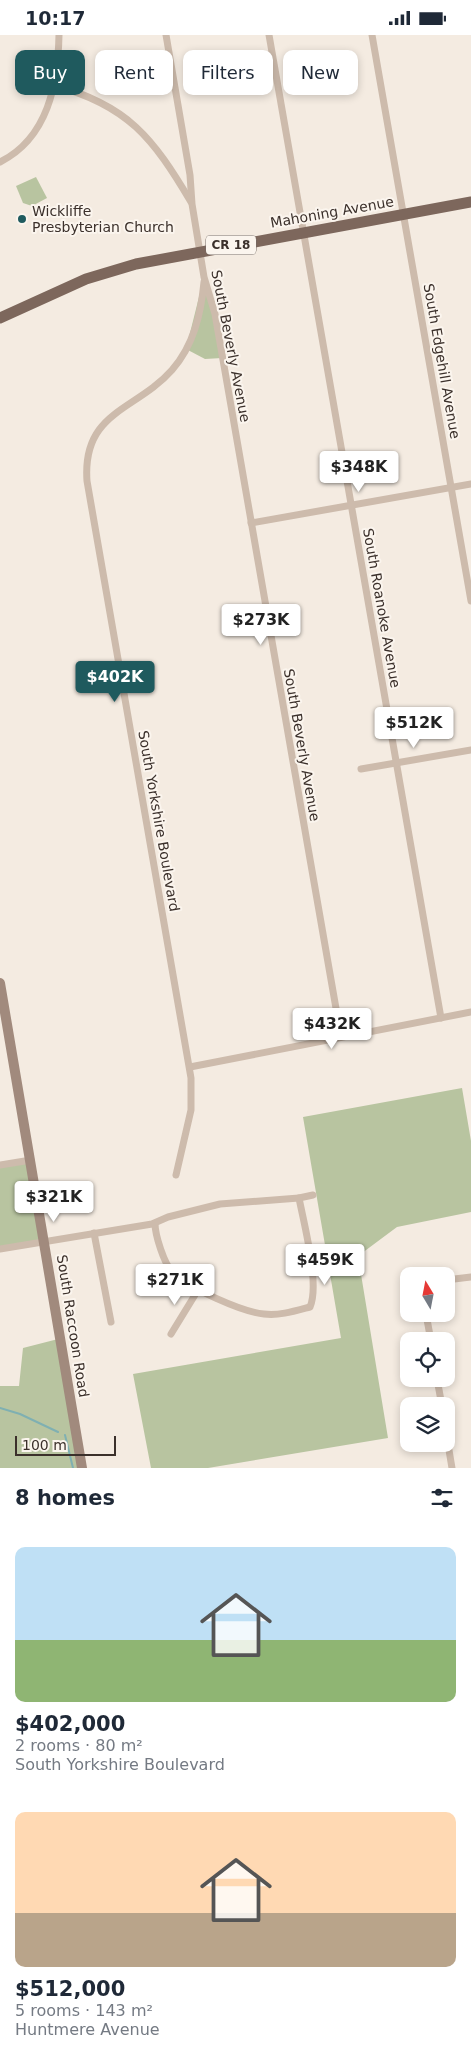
<!DOCTYPE html>
<meta charset="utf-8">
<style>
body{margin:0;font-family:"DejaVu Sans",sans-serif;background:#f2f2f3;color:#1f2937;height:100vh;display:flex;flex-direction:column;font-size:19px;white-space:nowrap}
*{box-sizing:border-box;margin:0}
p{font-size:16px;color:#747a83}
.icon{flex:none;width:28px;height:28px;fill:none;stroke:currentColor;stroke-width:2;stroke-linecap:round;stroke-linejoin:round}
.map{position:relative;height:1433px;overflow:hidden}
.side{display:flex;flex-direction:column;background:#fff;flex:1}
.side>*{flex:none}
.top-card{position:absolute;left:15px;top:15px;width:441px;height:45px;display:flex;gap:10px}
.needle{width:32px;rotate:350deg}
.controls{position:absolute;left:400px;top:1232px;display:grid;gap:10px}
.controls a{display:grid;place-items:center;width:55px;height:55px;border-radius:10px;background:#fff;box-shadow:0 2px 8px #0003;font-size:25px}
.scale{position:absolute;left:15px;bottom:12px;width:101px;box-sizing:border-box;padding-left:5px;border:2px solid #3b302b;border-top:0;font-size:14px;line-height:18px;white-space:nowrap;color:#3b302b;-webkit-text-stroke:4px #fbf5ee;paint-order:stroke}
.price{position:absolute;translate:-50% -42px;padding:0 11px;border-radius:5px;background:#fff;color:#222;font-size:16px;line-height:32px;filter:drop-shadow(0 1px 2px #0008)}
.price::after{content:'';position:absolute;left:50%;top:30px;width:15px;height:11px;margin-left:-8px;background:inherit;clip-path:polygon(0 0,100% 0,50% 100%)}
.price.current{background:#1f5a5e;color:#fff}
ul{padding:0;list-style:none}
li{display:grid;align-content:center;gap:10px;height:265px;padding:0 15px}
li span{display:grid;place-items:center;height:155px;border-radius:10px;color:#555}
li>.icon{margin-inline-start:auto}
span .icon{width:90px;height:90px;fill:#fffc;stroke-width:1}
li b{font-size:21px}
h2{display:flex;justify-content:space-between;align-items:center;height:60px;padding:0 15px;font-size:21px}
.tag{padding:0 18px;border-radius:10px;background:#fff;box-shadow:0 2px 8px #0003;font-size:18px;line-height:45px}
.tag.current{background:#1f5a5e;color:#fff}
.status{display:flex;justify-content:space-between;align-items:center;height:35px;padding:0 25px;background:#fff;direction:ltr}
.status svg{height:14px;fill:currentColor}
.map>svg:first-child{display:block}
</style>
<div class="status"><b>10:17</b><svg viewBox="0 0 49 12"><path d="M0 12V9h3v3zM5 12V6h3v6zM10 12V3h3v9zM15 12V0h3v12zM26 1h20v11H26zM47 4h2v5h-2z"/></svg></div>
<div class="map">
<svg width="471" height="1433" viewBox="0 0 471 1433">
<rect width="100%" height="100%" fill="#f4ebe1"/>
<g fill="#b8c4a0">
<polygon points="36,142 47,163 32,171 23,168 16,151"/>
<polygon points="204,242 222,323 205,324 186,314"/>
<polygon points="462,1053 471,1106 471,1177 397,1192 358,1221 388,1403 208,1433 151,1433 133,1339 341,1303 303,1082"/>
<polygon points="31,1125 45,1206 0,1214 0,1130"/>
<polygon points="62,1303 82,1433 0,1433 0,1351 19,1351 23,1313"/>
</g>
<g fill="none" stroke-linecap="round" stroke-linejoin="round">
<g stroke="#7fb0b2" stroke-width="2">
<polyline points="0,1373 20,1379 58,1397"/>
<polyline points="65,1400 73,1433"/>
</g>
<g stroke="#cdbbac" stroke-width="7">
<polyline points="166,0 190,140 192,169 204,242 215,279 341,1002"/>
<polyline points="269,0 441,983"/>
<polyline points="372,0 471,566"/>
<path d="M 53,50 C 128,70 153,103 191,167"/>
<path d="M 0,127 C 48,103 58,49 59,0"/>
<polyline points="251,488 471,449"/>
<polyline points="361,734 471,715"/>
<polyline points="190,1032 471,977"/>
<polyline points="0,1130 31,1125"/>
<path d="M 176,1140 L 191,1075 L 191,1043 L 87,446 C 82,376 136,376 172,335 C 194,310 201,278 204,247"/>
<polyline points="299,1163 313,1160"/>
<polyline points="94,1198 111,1287"/>
<path d="M 0,1214 L 152,1189 L 168,1182 L 220,1169 L 299,1163 C 304,1189 320,1249 310,1272 C 295,1276 279,1281 264,1279 C 242,1277 189,1253 173,1238 C 164,1229 155,1200 155,1188"/>
<polyline points="446,1245 471,1242"/>
<polyline points="426,1279 431,1306"/>
<polyline points="171,1299 198,1255"/>
<polyline points="437,1344 442,1371"/>
<polyline points="446,1397 452,1433"/>
</g>
<polyline stroke="#a18a7d" stroke-width="10" points="0,948 82,1433"/>
<polyline stroke="#7d675c" stroke-width="11" points="0,283 86,244 136,229 471,167"/>
</g>
<circle fill="#1f5a5e" stroke="#fbf5ee" stroke-width="2" cx="22" cy="184" r="5"/>
<g text-anchor="middle" stroke-width="4" stroke-linejoin="round" paint-order="stroke">
<rect fill="#fbf5ee" stroke="#756b66" stroke-width="1" x="206" y="200.5" width="50" height="19" rx="4"/>
<g font-size="12" font-weight="bold" fill="#3b302b">
<text x="231" y="214">CR 18</text>
</g>
<g font-size="14" fill="#3b302b" stroke="#fbf5ee" text-anchor="start">
<text x="32" y="181">Wickliffe<tspan x="32" dy="16">Presbyterian Church</tspan></text>
</g>
<g font-size="14" fill="#3b302b" stroke="#fbf5ee">
<text transform="translate(332 177) rotate(-10)" y="5">Mahoning Avenue</text>
<text transform="translate(231 311) rotate(79)" y="5">South Beverly Avenue</text>
<text transform="translate(442 326) rotate(80)" y="5">South Edgehill Avenue</text>
<text transform="translate(382 573) rotate(80)" y="5">South Roanoke Avenue</text>
<text transform="translate(302 710) rotate(80)" y="5">South Beverly Avenue</text>
<text transform="translate(159 786) rotate(80)" y="5">South Yorkshire Boulevard</text>
<text transform="translate(73 1291) rotate(81)" y="5">South Raccoon Road</text>
</g>
</g>
</svg>
<div class="controls">
<a><svg class="needle" viewBox="-14 -14 28 28"><path d="M0-13l5 13h-10z" fill="#e53935"/><path d="M0 13l5-13h-10z" fill="#747a83"/></svg></a>
<a><svg class="icon" aria-label="locate" viewBox="0 0 24 24"><circle cx="12" cy="12" r="6"/><path d="M12 2v4M12 18v4M2 12h4M18 12h4"/></svg></a>
<a><svg class="icon" aria-label="layers" viewBox="0 0 24 24"><path d="M12 4l9 5-9 5-9-5zM3 14l9 5 9-5"/></svg></a>
</div>
<div class="scale">100 m</div>
<b class="price" style="left:359px;top:458px">$348K</b>
<b class="price" style="left:261px;top:611px">$273K</b>
<b class="price current" style="left:115px;top:668px">$402K</b>
<b class="price" style="left:414px;top:714px">$512K</b>
<b class="price" style="left:332px;top:1015px">$432K</b>
<b class="price" style="left:54px;top:1188px">$321K</b>
<b class="price" style="left:325px;top:1251px">$459K</b>
<b class="price" style="left:175px;top:1271px">$271K</b>
<div class="top-card">
<a class="tag current">Buy</a>
<a class="tag">Rent</a>
<a class="tag">Filters</a>
<a class="tag">New</a>
</div>
</div>
<section class="side">
<h2>8 homes<svg class="icon" aria-label="filters" viewBox="0 0 24 24"><path d="M4 7h16M4 17h16"/><circle cx="9" cy="7" r="2"/><circle cx="15" cy="17" r="2"/></svg></h2>
<ul>
<li><span style="background:linear-gradient(#bfe0f5 60%,#8fb573 0)"><svg class="icon" aria-label="home" viewBox="0 0 24 24"><path d="M3 11l9-7 9 7M6 9v11h12V9"/></svg></span><div><b>$402,000</b><p>2 rooms · 80 m²</p><p>South Yorkshire Boulevard</p></div></li>
<li><span style="background:linear-gradient(#ffd9b3 65%,#b9a48a 0)"><svg class="icon" aria-label="home" viewBox="0 0 24 24"><path d="M3 11l9-7 9 7M6 9v11h12V9"/></svg></span><div><b>$512,000</b><p>5 rooms · 143 m²</p><p>Huntmere Avenue</p></div></li>
</ul>
</section>
